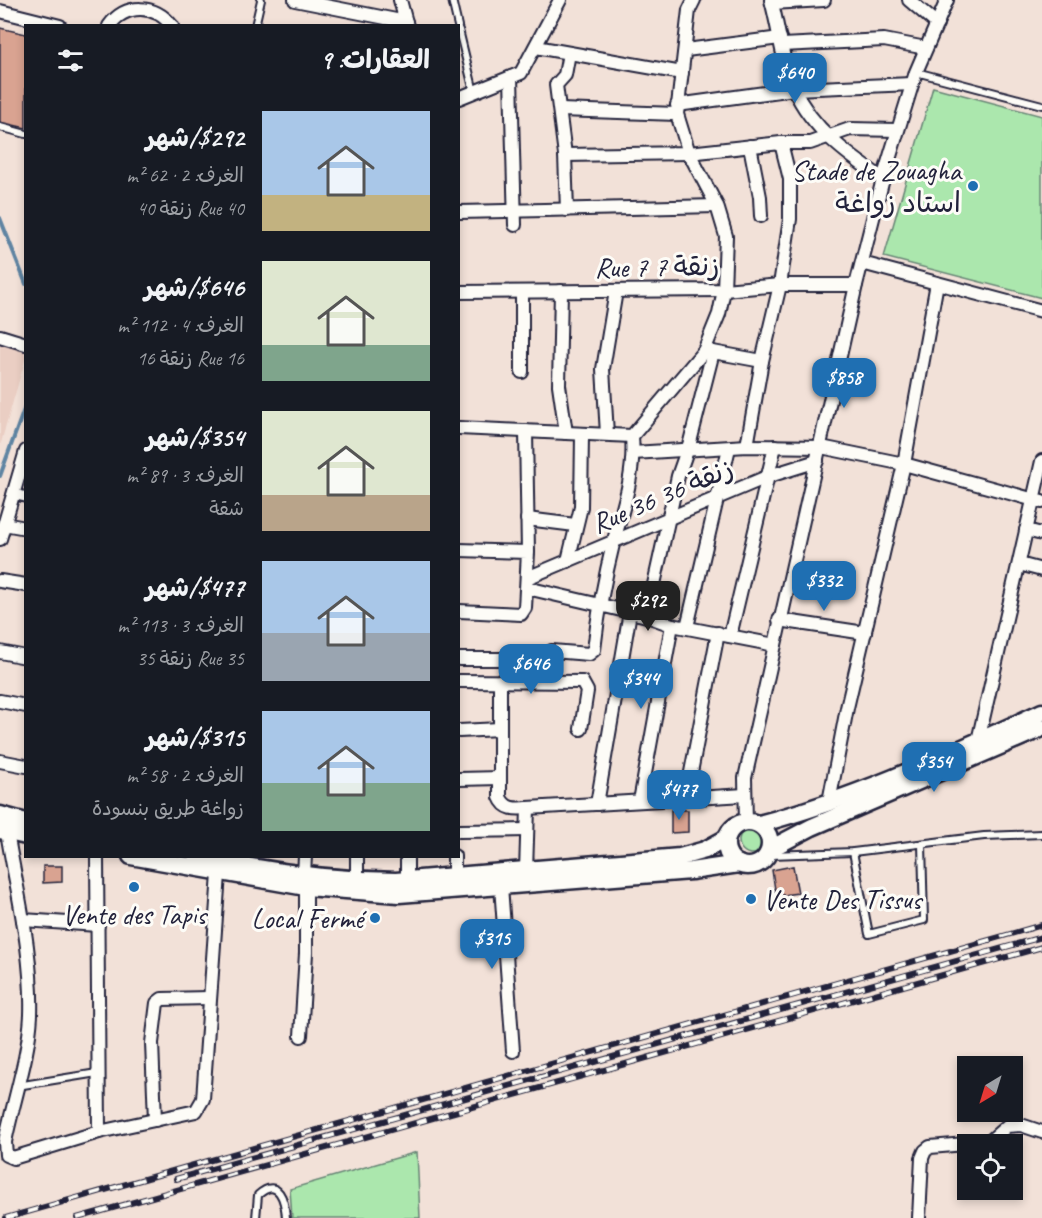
<!DOCTYPE html>
<html lang="ar">
<meta charset="utf-8">
<style>
body{margin:0;font-family:Caveat,"Playpen Sans Arabic",sans-serif;background:#242831;color:#f1f3f6;direction:rtl;height:100vh;display:flex;flex-direction:column;font-size:22px;white-space:nowrap}
*{box-sizing:border-box;margin:0}
p{font-size:20px;color:#9ea1a6}
.icon{flex:none;width:33px;height:33px;fill:none;stroke:currentColor;stroke-width:2;stroke-linecap:round;stroke-linejoin:round}
.map{position:relative;flex:1;overflow:hidden;direction:ltr}
.side{position:absolute;left:24px;top:24px;width:436px;height:834px;display:flex;flex-direction:column;background:#171b24;border-radius:0px;box-shadow:0 3px 9px #0003;direction:rtl}
.side>*{flex:none}
.needle{width:39px;rotate:218deg}
.fabs{position:absolute;left:957px;top:1056px;display:grid;gap:12px}
.fabs a{display:grid;place-items:center;width:66px;height:66px;border-radius:0px;background:#171b24;box-shadow:0 3px 9px #0003;font-size:30px}
.price{position:absolute;translate:-50% -51px;padding:0 14px;border-radius:12px;background:#1f6fb2;color:#fff;font-size:20px;line-height:39px;filter:drop-shadow(0 2px 3px #0008)}
.price::after{content:'';position:absolute;left:50%;top:36px;width:18px;height:14px;margin-left:-9px;background:inherit;clip-path:polygon(0 0,100% 0,50% 100%)}
.price.selected{background:#222;color:#fff}
ul{padding:0;list-style:none}
li{display:flex;align-items:center;gap:18px;height:150px;padding:0 30px}
li span{display:grid;place-items:center;flex:none;width:168px;height:120px;border-radius:0px;color:#555}
li>.icon{margin-inline-start:auto}
span .icon{width:72px;height:72px;fill:#fffc;stroke-width:1}
li b{font-size:26px}
h2{display:flex;justify-content:space-between;align-items:center;height:72px;padding:0 30px;font-size:26px}
.map>svg:first-child{display:block}
</style>
<div class="map">
<svg width="1042" height="1218" viewBox="0 0 1042 1218">
<rect width="100%" height="100%" fill="#f2e1d8"/>
<filter id="ink" filterUnits="userSpaceOnUse"><feTurbulence type="fractalNoise" baseFrequency=".0167" numOctaves="2"/><feDisplacementMap in="SourceGraphic" scale="12" xChannelSelector="R" yChannelSelector="G"/><feConvolveMatrix kernelMatrix="1 2 1 2 8 2 1 2 1" color-interpolation-filters="sRGB"/></filter>
<g filter="url(#ink)">
<polygon fill="#eacec3" points="0,343 25,351 26,357 0,446"/>
<g fill="#abe7ad" stroke="#668474" stroke-width="1.5">
<polygon points="933,87 1042,116 1042,298 884,257"/>
<circle cx="752" cy="841" r="13"/>
<polygon points="417,1152 420,1218 292,1218 290,1189"/>
</g>
<g fill="none" stroke-linecap="round" stroke-linejoin="round">
<g stroke="#5e84a2" stroke-width="4">
<polyline points="0,218 26,284"/>
<polyline points="0,476 26,404"/>
</g>
</g>
<g fill="#d9a391" stroke="#22223b" stroke-width="1.5">
<polygon points="0,28 26,34 26,128 0,122"/>
<polygon points="671,810 688,810 688,832 671,833"/>
<polygon points="43,866 62,866 62,882 43,883"/>
<polygon points="793,866 798,893 776,896 772,870"/>
</g>
<g fill="none" stroke-linecap="round" stroke-linejoin="round">
<defs>
<g id="service">
<polyline points="452,0 458,26"/>
<polyline points="255,26 261,0"/>
<polyline points="459,30 474,92"/>
<polyline points="916,72 1042,105"/>
<polyline points="0,127 26,134"/>
<polyline points="853,852 869,934 924,920 922,844"/>
<polyline points="771,855 853,852 984,836 1042,834"/>
<polyline points="17,1086 97,1073"/>
<path d="M 256,1218 L 258,1195 C 279,1176 285,1201 286,1218"/>
</g>
<polyline id="pedestrian" points="13,494 26,497"/>
<g id="minor">
<polyline points="295,0 406,22"/>
<polyline points="400,0 407,26"/>
<path d="M 771,0 C 779,29 782,62 794,89 C 812,129 848,155 883,179"/>
<polyline points="909,0 937,24"/>
<polyline points="772,3 824,0"/>
<polyline points="0,11 60,26"/>
<path d="M 109,26 C 126,3 155,4 172,26"/>
<polyline points="782,45 884,40 926,48"/>
<polyline points="536,47 682,73"/>
<polyline points="686,50 780,38"/>
<polyline points="511,77 515,225"/>
<polyline points="459,98 521,73 560,0"/>
<polyline points="677,105 794,89 912,84"/>
<polyline points="560,110 677,114"/>
<polyline points="750,146 760,197 761,216"/>
<polyline points="565,155 689,153 781,143 810,143 850,129 897,130"/>
<polyline points="567,210 565,155 556,85 565,75 569,53"/>
<polyline points="459,212 717,206"/>
<polyline points="862,263 1042,311"/>
<polyline points="561,291 559,385 566,433"/>
<polyline points="459,292 724,290 780,285 856,285"/>
<polyline points="0,336 26,344"/>
<polyline points="713,352 762,361"/>
<polyline points="522,372 522,292"/>
<polyline points="459,428 632,436"/>
<polyline points="526,431 528,552"/>
<polyline points="607,434 603,369 616,291"/>
<polyline points="747,446 762,361 780,285 790,219 790,179 781,143"/>
<polyline points="633,453 747,446 821,447 904,464 1042,502"/>
<polyline points="527,519 575,525"/>
<polyline points="4,524 26,528"/>
<polyline points="1026,530 1042,534"/>
<polyline points="0,539 26,451"/>
<polyline points="459,550 528,552 525,608 521,614 459,611"/>
<polyline points="568,561 581,507 582,435"/>
<polyline points="1019,564 1042,570"/>
<polyline points="527,578 769,476 817,461"/>
<polyline points="0,581 26,585"/>
<polyline points="527,588 647,616 672,625 775,645"/>
<polyline points="647,616 678,476 690,442 713,352 704,351 719,314 724,290 726,236 717,206 689,153 677,114 689,10 694,0"/>
<polyline points="779,620 865,633"/>
<polyline points="687,627 729,448"/>
<polyline points="730,636 775,446"/>
<polyline points="0,652 26,657"/>
<polyline points="459,659 548,659"/>
<path d="M 548,680 L 548,658 L 552,651 L 589,654 L 594,650 C 598,613 605,576 614,540 C 624,505 635,473 632,436 L 704,351"/>
<polyline points="459,681 582,682 587,691 581,729"/>
<path d="M 500,681 L 500,797 C 505,810 516,809 528,808 L 745,795"/>
<polyline points="0,701 26,706"/>
<polyline points="459,731 500,729"/>
<polyline points="978,741 1042,461"/>
<polyline points="0,761 26,766"/>
<polyline points="459,779 500,778"/>
<polyline points="686,798 718,633"/>
<polyline points="640,801 672,625"/>
<polyline points="829,802 847,708 904,464 937,283"/>
<polyline points="597,804 630,612"/>
<polyline points="746,822 745,778 856,285 883,179 916,72 947,0"/>
<polyline points="459,831 527,830"/>
<path d="M 7,832 C 17,892 33,954 31,1015 C 29,1056 13,1102 5,1142 L 6,1155 L 13,1158 L 99,1132 L 196,1111 L 203,1099 L 219,874"/>
<polyline points="97,856 99,1132"/>
<polyline points="454,856 454,882"/>
<polyline points="526,871 528,808"/>
<polyline points="304,875 305,856"/>
<polyline points="407,880 407,856"/>
<polyline points="357,881 357,856"/>
<polyline points="501,886 513,1051"/>
<polyline points="23,920 98,925"/>
<polyline points="301,1036 306,953 306,887"/>
<polyline points="155,1120 152,1043 157,1003 162,999 209,998"/>
<polyline points="919,1218 922,1158 925,1151 930,1147 989,1142 1007,1126 1021,1125 1042,1132"/>
</g>
<g id="secondary">
<polyline points="0,815 26,822"/>
<circle cx="748" cy="844" r="22"/>
<path d="M 759,824 C 857,798 950,754 1042,712"/>
<polyline points="0,830 26,836"/>
<polyline points="770,849 812,827 1042,728"/>
<polyline points="131,856 306,887 399,894 691,871 739,864"/>
<path d="M 197,856 C 262,871 330,880 396,881 L 680,857 L 705,850 L 727,838"/>
</g>
</defs>
<use href="#service" stroke="#22223b" stroke-width="10"/>
<use href="#pedestrian" stroke="#22223b" stroke-width="14"/>
<use href="#minor" stroke="#22223b" stroke-width="16"/>
<use href="#secondary" stroke="#22223b" stroke-width="21"/>
<use href="#service" stroke="#fdfcf7" stroke-width="6"/>
<use href="#pedestrian" stroke="#fdfcf7" stroke-width="9"/>
<use href="#minor" stroke="#fdfcf7" stroke-width="12"/>
<use href="#secondary" stroke="#fdfcf7" stroke-width="16"/>
<defs>
<g id="rail">
<polyline points="176,1179 1042,937"/>
<polyline points="6,1218 1042,925"/>
<polyline points="77,1218 1042,947"/>
</g>
</defs>
<use href="#rail" stroke="#22223b" stroke-width="6"/>
<use href="#rail" stroke="#fdfcf7" stroke-width="4" stroke-dasharray="11" stroke-linecap="butt"/>
</g>
</g>
<g fill="#1f6fb2" stroke="#fdfcf7" stroke-width="2">
<circle cx="973" cy="186" r="6"/>
<circle cx="134" cy="887" r="6"/>
<circle cx="751" cy="899" r="6"/>
<circle cx="375" cy="918" r="6"/>
</g>
<g text-anchor="middle" stroke-width="6" stroke-linejoin="round" paint-order="stroke">
<g font-size="28" fill="#22223b" stroke="#fdfcf7" text-anchor="end">
<text x="961" y="180">Stade de Zouagha<tspan x="961" dy="32">استاد زواغة</tspan></text>
<text x="763" y="909" text-anchor="start">Vente Des Tissus</text>
<text x="134" y="924" text-anchor="middle">Vente des Tapis</text>
<text x="363" y="928">Local Fermé</text>
</g>
<g font-size="28" fill="#22223b" stroke="#fdfcf7">
<text transform="translate(657 266) rotate(-1)" y="10">Rue 7 زنقة 7</text>
<text transform="translate(662 495) rotate(-23)" y="10">Rue 36 زنقة 36</text>
</g>
</g>
</svg>
<div class="fabs">
<a><svg class="needle" viewBox="-14 -14 28 28"><path d="M0-13l5 13h-10z" fill="#e53935"/><path d="M0 13l5-13h-10z" fill="#9ea1a6"/></svg></a>
<a><svg class="icon" aria-label="locate" viewBox="0 0 24 24"><circle cx="12" cy="12" r="6"/><path d="M12 2v4M12 18v4M2 12h4M18 12h4"/></svg></a>
</div>
<b class="price" style="left:795px;top:104px">$640</b>
<b class="price" style="left:844px;top:409px">$858</b>
<b class="price" style="left:824px;top:612px">$332</b>
<b class="price selected" style="left:648px;top:632px">$292</b>
<b class="price" style="left:531px;top:695px">$646</b>
<b class="price" style="left:641px;top:710px">$344</b>
<b class="price" style="left:934px;top:793px">$354</b>
<b class="price" style="left:679px;top:821px">$477</b>
<b class="price" style="left:492px;top:970px">$315</b>
<section class="side">
<h2>العقارات: 9<svg class="icon" aria-label="filters" viewBox="0 0 24 24"><path d="M4 7h16M4 17h16"/><circle cx="9" cy="7" r="2"/><circle cx="15" cy="17" r="2"/></svg></h2>
<ul>
<li><span style="background:linear-gradient(#a9c7e8 70%,#c2b280 0)"><svg class="icon" aria-label="home" viewBox="0 0 24 24"><path d="M3 11l9-7 9 7M6 9v11h12V9"/></svg></span><div><b>$292/شهر</b><p>الغرف: 2 · 62 m²</p><p>Rue 40 زنقة 40</p></div></li>
<li><span style="background:linear-gradient(#dfe7d0 70%,#7fa58c 0)"><svg class="icon" aria-label="home" viewBox="0 0 24 24"><path d="M3 11l9-7 9 7M6 9v11h12V9"/></svg></span><div><b>$646/شهر</b><p>الغرف: 4 · 112 m²</p><p>Rue 16 زنقة 16</p></div></li>
<li><span style="background:linear-gradient(#dfe7d0 70%,#b9a48a 0)"><svg class="icon" aria-label="home" viewBox="0 0 24 24"><path d="M3 11l9-7 9 7M6 9v11h12V9"/></svg></span><div><b>$354/شهر</b><p>الغرف: 3 · 89 m²</p><p>شقة</p></div></li>
<li><span style="background:linear-gradient(#a9c7e8 60%,#9aa5b1 0)"><svg class="icon" aria-label="home" viewBox="0 0 24 24"><path d="M3 11l9-7 9 7M6 9v11h12V9"/></svg></span><div><b>$477/شهر</b><p>الغرف: 3 · 113 m²</p><p>Rue 35 زنقة 35</p></div></li>
<li><span style="background:linear-gradient(#a9c7e8 60%,#7fa58c 0)"><svg class="icon" aria-label="home" viewBox="0 0 24 24"><path d="M3 11l9-7 9 7M6 9v11h12V9"/></svg></span><div><b>$315/شهر</b><p>الغرف: 2 · 58 m²</p><p>زواغة طريق بنسودة</p></div></li>
</ul>
</section>
</div>
